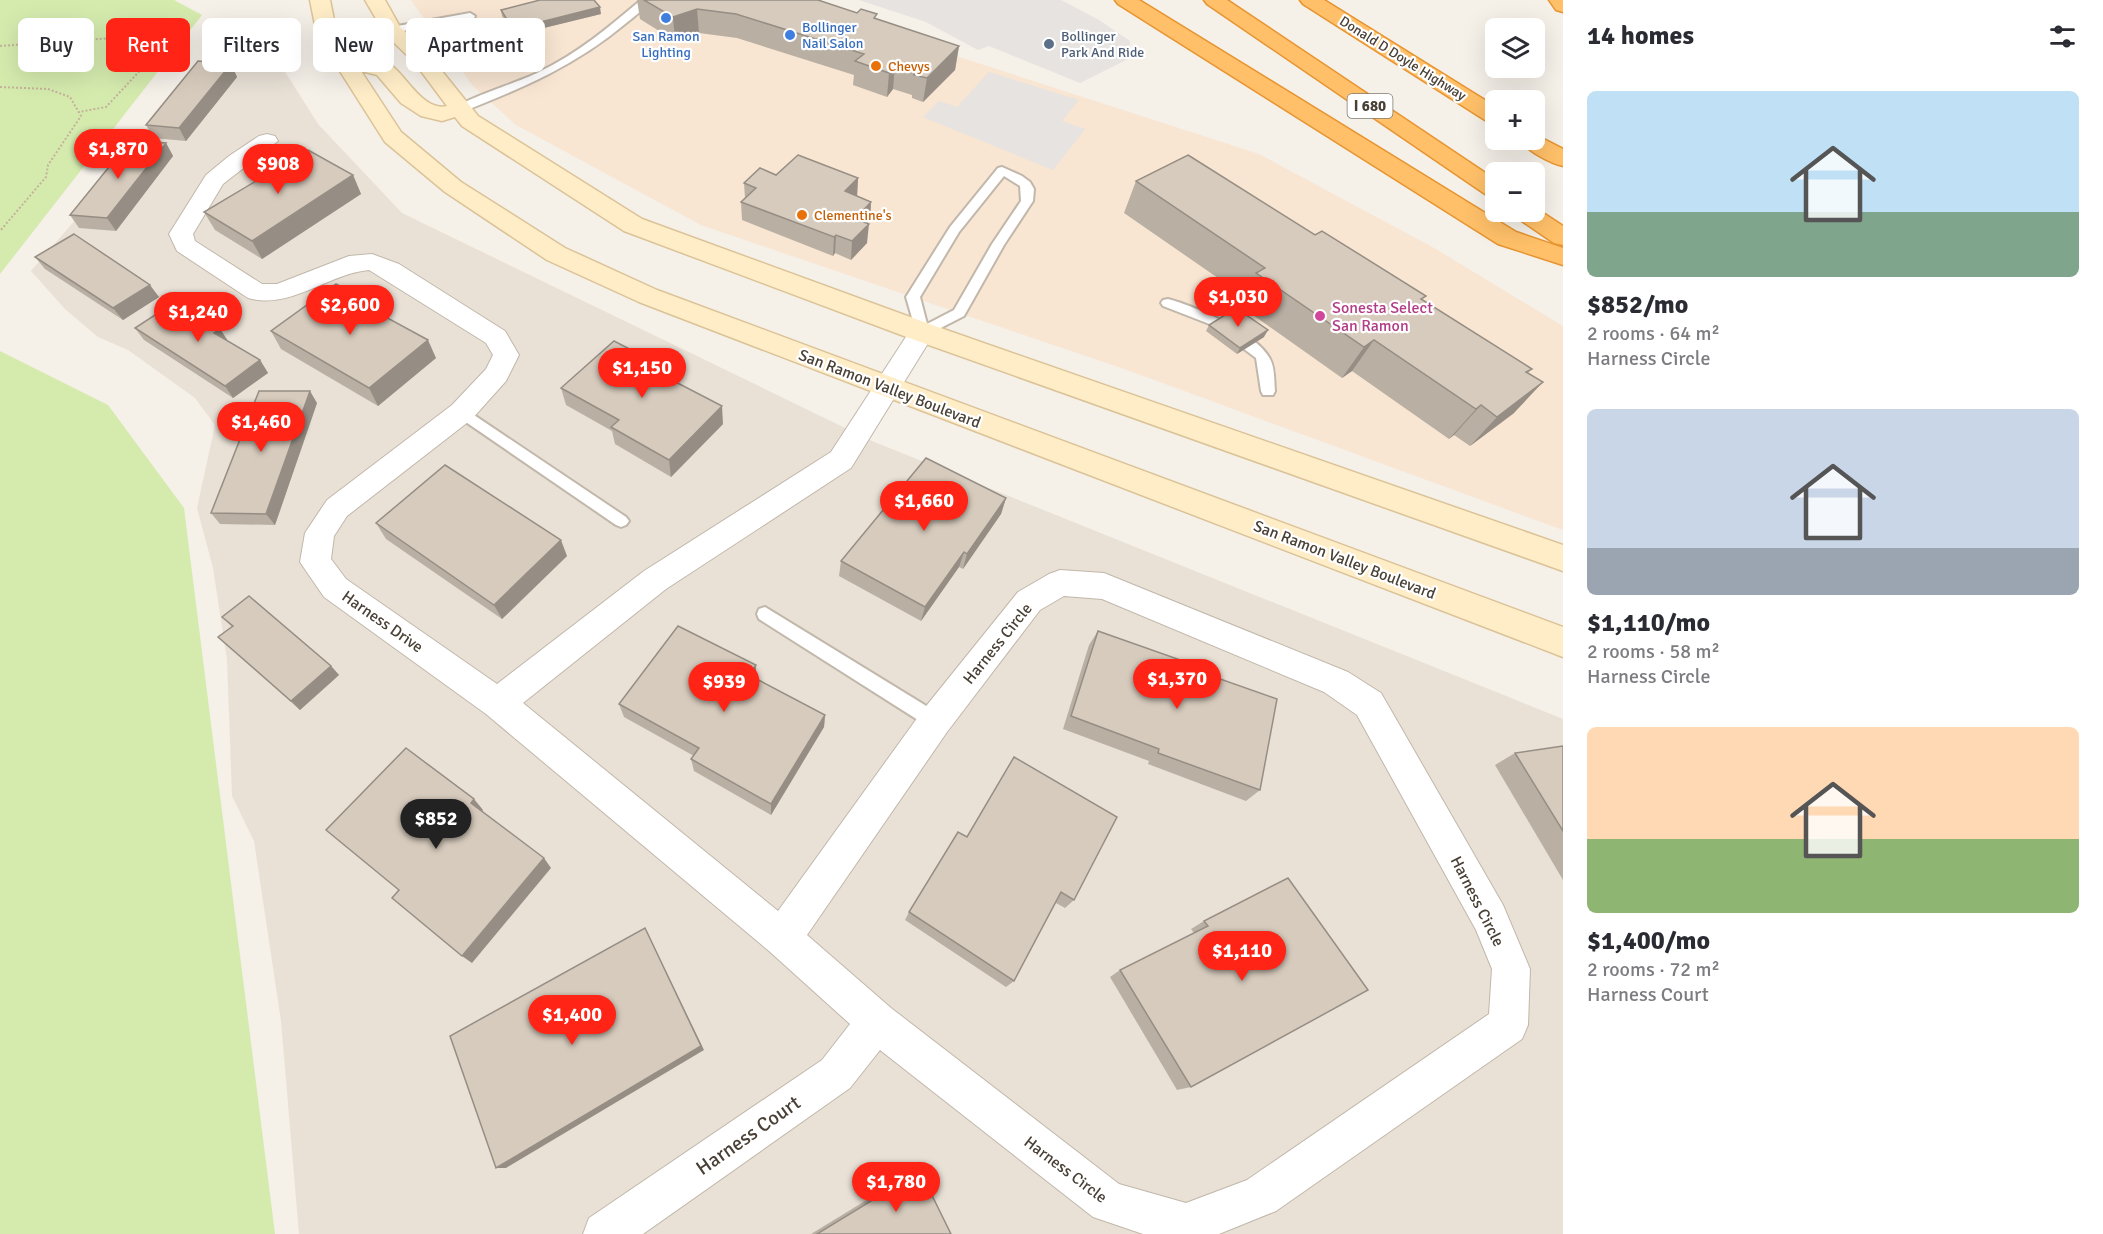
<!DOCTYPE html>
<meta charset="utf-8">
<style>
body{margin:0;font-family:Signika,sans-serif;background:#f2f2f3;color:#2b2b33;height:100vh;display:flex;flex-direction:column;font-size:22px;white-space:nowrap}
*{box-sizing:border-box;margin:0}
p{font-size:20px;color:#7c7c81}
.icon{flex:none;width:33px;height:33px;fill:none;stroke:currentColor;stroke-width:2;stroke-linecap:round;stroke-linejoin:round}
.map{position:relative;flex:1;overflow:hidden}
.details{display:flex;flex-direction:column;background:#fff;width:540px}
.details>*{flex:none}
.guide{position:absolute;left:18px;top:18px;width:570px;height:54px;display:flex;gap:12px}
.controls{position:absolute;left:1485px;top:18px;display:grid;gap:12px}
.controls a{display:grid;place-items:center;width:60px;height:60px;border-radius:9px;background:#fff;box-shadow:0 6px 24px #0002;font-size:30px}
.price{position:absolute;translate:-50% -51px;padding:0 14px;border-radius:21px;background:#ff2415;color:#fff;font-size:20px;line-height:39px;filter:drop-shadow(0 2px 3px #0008)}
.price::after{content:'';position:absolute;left:50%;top:36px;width:18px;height:14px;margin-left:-9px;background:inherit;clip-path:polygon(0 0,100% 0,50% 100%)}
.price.selected{background:#222;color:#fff}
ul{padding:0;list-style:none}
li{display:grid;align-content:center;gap:12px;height:318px;padding:0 24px}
li span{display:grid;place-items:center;height:186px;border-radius:9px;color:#555}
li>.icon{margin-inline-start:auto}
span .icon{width:108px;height:108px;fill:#fffc;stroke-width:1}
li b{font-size:26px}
h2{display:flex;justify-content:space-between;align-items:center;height:72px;padding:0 24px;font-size:26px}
.chip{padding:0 21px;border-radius:9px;background:#fff;box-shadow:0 6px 24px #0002;font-size:21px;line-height:54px}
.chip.selected{background:#ff2415;color:#fff}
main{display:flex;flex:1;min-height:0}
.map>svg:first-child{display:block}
</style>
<main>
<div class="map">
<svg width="1563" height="1234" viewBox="0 0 1563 1234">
<rect width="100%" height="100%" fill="#f5f0e8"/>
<polygon fill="#e9e1d6" points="265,33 270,48 318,124 402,213 872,441 1563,719 1563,1234 299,1234 281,1021 254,841 232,796 227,659 213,568 197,508 215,425 195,398 128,350 98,337 65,309 31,271 233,38"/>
<polygon fill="#f8e5d2" points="411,0 783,0 1259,154 1434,248 1563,326 1563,530 1130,371 701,225 516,125 472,85"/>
<g fill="#d5ebae">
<polygon points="0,0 174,0 202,15 0,274"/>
<polygon points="0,351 108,405 184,508 275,1234 0,1234"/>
</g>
<g fill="#e6e3e0">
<polygon points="859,0 1061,0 1099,20 1130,41 1130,47 1128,59 1080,83 989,46 978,50 926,22"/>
<polygon points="989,72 1079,100 1062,121 1085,129 1053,170 923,117 939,101 957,107"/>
</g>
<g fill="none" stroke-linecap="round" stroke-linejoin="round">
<defs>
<g id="service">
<path d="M 641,0 L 652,0 C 644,9 634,17 625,24 C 576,65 523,88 464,111 L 460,112 L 454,109 C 466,98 520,82 539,72 C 577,54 609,27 641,0 Z"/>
<polygon points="470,13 475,16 474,18 392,33 387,30 392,27"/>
<path d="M 1002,167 L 1022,176 L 1030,182 L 1034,189 L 1033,201 L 1004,245 L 964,316 L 927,335 L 917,335 L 906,297 L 950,227 L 998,168 ZM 1004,176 L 1020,186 L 1021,201 L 992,244 L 954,310 L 927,324 L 920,297 L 959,232 Z"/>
<path d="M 1168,299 C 1195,306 1257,333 1270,359 C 1275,368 1274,381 1275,391 L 1273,395 L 1263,395 L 1261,391 L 1256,358 L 1212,325 L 1163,306 L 1161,303 L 1163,300 Z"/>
<polygon points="462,407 626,517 629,521 626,525 621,527 616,525 457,416 455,412"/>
<polygon points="765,607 941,715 944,721 941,727 935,729 929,727 759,619 757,614 759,609"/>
</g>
<path id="minor" d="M 267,134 L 275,136 L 278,141 L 223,184 L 193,234 L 195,241 L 262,284 L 277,284 L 349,256 L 372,254 L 399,264 L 505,331 L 519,355 L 506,381 L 472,419 L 347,516 L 334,536 L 331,559 L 346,579 L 497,684 L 644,571 L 831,452 L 913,326 L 922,323 L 931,326 L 935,332 L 851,468 L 666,589 L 523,703 L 778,911 L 923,710 L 1018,592 L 1049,574 L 1060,570 L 1104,573 L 1348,672 L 1381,693 L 1503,905 L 1530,969 L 1528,1025 L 1522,1039 L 1276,1211 L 1219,1234 L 1143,1234 L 1093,1217 L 880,1050 L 850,1088 L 643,1234 L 583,1234 L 589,1218 L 822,1060 L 850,1024 L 769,951 L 486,714 L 324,597 L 300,562 L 305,533 L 327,500 L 452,405 L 486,369 L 493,355 L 486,343 L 369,270 C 327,274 291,310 248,298 L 177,251 L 169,234 L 206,175 L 229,156 L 259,136 ZM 1064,596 L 1102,599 L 1324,692 L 1357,715 L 1476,930 L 1492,969 L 1489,1014 L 1247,1180 L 1186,1203 L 1119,1184 L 891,1008 L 807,935 L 947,732 L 1040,610 Z"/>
<path id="secondary" d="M 310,0 L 330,0 L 337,35 L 351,56 C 363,59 382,60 392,66 C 407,77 424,112 447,106 L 415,63 L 385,34 L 365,0 L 385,0 L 400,27 L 429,55 L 478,116 L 642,219 L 932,325 L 1563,545 L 1563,571 L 912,339 L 624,231 L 462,126 L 455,117 L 442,121 L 421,116 L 401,103 L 377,75 L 361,71 L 401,132 L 461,182 L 565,248 L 657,290 L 1563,627 L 1563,657 L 639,302 L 547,260 L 445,192 L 385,142 L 317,35 Z"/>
<g id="motorway">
<polygon points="1115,0 1139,0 1516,232 1563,248 1563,265 1498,244 1118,4"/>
<polygon points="1204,0 1227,0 1496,180 1496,198 1488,196 1207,4"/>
<polygon points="1300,0 1324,0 1496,107 1496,124 1488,122 1303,4"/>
<polygon points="1549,0 1563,0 1563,12 1556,10"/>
<path d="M 1534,134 L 1563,149 L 1563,166 C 1550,163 1527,151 1521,140 L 1534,140 Z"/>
<polygon points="1534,207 1563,226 1563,245 1554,243 1516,217 1513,212 1534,212"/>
</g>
</defs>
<use href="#service" stroke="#c1b7aa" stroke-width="4"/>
<use href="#minor" stroke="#c1b7aa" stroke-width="2"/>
<use href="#secondary" stroke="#dbc397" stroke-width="3"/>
<use href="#motorway" stroke="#e79430" stroke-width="3"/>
<g stroke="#c4b29a" stroke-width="2" stroke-dasharray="2 2" stroke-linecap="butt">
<polyline points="0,46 113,38 138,43 150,55 150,60 106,107 79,112"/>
<polyline points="0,87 48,89 70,97 81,116 48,165 46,177 0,231"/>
</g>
<use href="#service" fill="#fff" fill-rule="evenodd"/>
<use href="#minor" fill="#fff" fill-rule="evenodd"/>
<use href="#secondary" fill="#ffedc8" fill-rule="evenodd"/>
<use href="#motorway" fill="#ffc069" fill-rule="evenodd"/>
</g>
<g fill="#b9afa3">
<polygon points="637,0 818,0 959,46 955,70 923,102 912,98 912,95 893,89 887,97 853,85 854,75 737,38 699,33 675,41 640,19"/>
<polygon points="501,10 601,14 515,35 502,16"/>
<polygon points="231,64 237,77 186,141 153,138 146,125"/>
<polygon points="166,143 173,156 116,231 79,228 70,215"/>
<polygon points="353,175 361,194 262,259 215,230 204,212"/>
<polygon points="776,175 858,178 857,196 871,202 870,220 866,224 867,243 851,260 835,253 833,256 742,220 741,202 745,198 744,183"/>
<polygon points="1136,181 1423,300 1532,369 1528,373 1514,413 1470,446 1454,435 1449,439 1352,371 1342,378 1239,305 1244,296 1124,213"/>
<polygon points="35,257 159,297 123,320 45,269"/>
<polygon points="389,319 436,358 378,406 281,349 271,331"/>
<polygon points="1209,325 1264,337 1237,354 1206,331"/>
<polygon points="135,328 220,329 228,341 260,360 268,373 233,398 144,340"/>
<polygon points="672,371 673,381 723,424 671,477 615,444 612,431 566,405 561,388"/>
<polygon points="317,403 275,525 220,524 211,513"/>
<polygon points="1006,498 1001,514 963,569 959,567 921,621 839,576 841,561"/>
<polygon points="376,523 567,556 502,619 386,539"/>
<polygon points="222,617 331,666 339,675 300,710 218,637 232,627"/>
<polygon points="1098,631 1186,667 1260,790 1246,801 1148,764 1149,761 1063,729 1089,645"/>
<polygon points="756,665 756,679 825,715 824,727 771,815 694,771 691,759 694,756 624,717 619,704"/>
<polygon points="1563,746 1563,880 1495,765 1515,753"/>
<polygon points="958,832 1074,900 1065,908 1056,903 1014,981 1006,987 905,920 909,912"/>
<polygon points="1288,878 1191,1087 1177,1090 1110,977 1120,970 1194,933 1191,929 1204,921"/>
<polygon points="914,1171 920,1171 951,1234 811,1234"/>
</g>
<g fill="#968e84">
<polygon points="600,7 601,14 515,35 513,29"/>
<polygon points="697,9 699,33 675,41 673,17"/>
<polygon points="959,46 955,70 923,102 927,78"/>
<polygon points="231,64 237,77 186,141 179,128"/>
<polygon points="895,65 893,89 887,97 889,73"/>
<polygon points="166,143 173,156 116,231 107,218"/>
<polygon points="353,175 361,194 262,259 252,241"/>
<polygon points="858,178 857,197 845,191"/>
<polygon points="871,202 870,220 853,237 855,219"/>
<polygon points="869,224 867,243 851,260 852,241"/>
<polygon points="836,235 835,253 833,256 834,237"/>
<polygon points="150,285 159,297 123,320 113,308"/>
<polygon points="385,310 393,328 380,314"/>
<polygon points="220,329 228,341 214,333"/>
<polygon points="1268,330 1264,337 1237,354 1240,348"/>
<polygon points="428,340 436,358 378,406 369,388"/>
<polygon points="1374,340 1352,371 1342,378 1364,347"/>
<polygon points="260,360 268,373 233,398 225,386"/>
<polygon points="672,371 674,389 666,377"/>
<polygon points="1543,382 1514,413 1470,446 1497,417"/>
<polygon points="310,391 317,403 275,525 266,514"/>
<polygon points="1481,405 1454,435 1449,439 1476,409"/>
<polygon points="722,406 723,424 671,477 669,460"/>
<polygon points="1006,498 1001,514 963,569 967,554"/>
<polygon points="561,540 567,556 502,619 494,605"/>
<polygon points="964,552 959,567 921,621 925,607"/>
<polygon points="756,665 756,679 749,675"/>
<polygon points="331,666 339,675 300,710 291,701"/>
<polygon points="825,715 824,727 771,815 771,804"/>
<polygon points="474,799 483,810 480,814 471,803"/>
<polygon points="544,858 551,868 472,963 462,956"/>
<polygon points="645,928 704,1050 506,1168 496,1168"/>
</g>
<g fill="#d7cbbd" stroke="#968e84" stroke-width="1.5">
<polygon points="540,0 594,0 600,7 513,29 501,10"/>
<polygon points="644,0 818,0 857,13 861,9 877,14 874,18 959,46 927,78 914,75 917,71 895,65 889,73 855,61 864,54 736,14 697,9 673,17"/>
<polygon points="198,61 231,64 179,128 146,125"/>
<polygon points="130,141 166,143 107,218 70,215"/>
<polygon points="308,150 353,175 252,241 204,212"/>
<polygon points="798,155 858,178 845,191 871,202 855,219 869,224 852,241 836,235 834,237 741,202 756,188 744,183 760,168 776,175"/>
<polygon points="1188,155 1315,235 1322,231 1426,296 1421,299 1532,369 1526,372 1543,382 1497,417 1481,405 1476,409 1374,340 1364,347 1256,273 1265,268 1136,181"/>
<polygon points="74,234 150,285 113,308 35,257"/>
<polygon points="336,284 385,310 380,314 428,340 369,388 271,331"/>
<polygon points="175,302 220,329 214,333 260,360 225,386 135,328"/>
<polygon points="1236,308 1268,330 1240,348 1209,325"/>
<polygon points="614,341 672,371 666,377 722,406 669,460 611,427 619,420 561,388"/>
<polygon points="259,391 310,391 266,514 211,513"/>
<polygon points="926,458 1006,498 967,554 964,552 925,607 841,561"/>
<polygon points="445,465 561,540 494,605 376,523"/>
<polygon points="249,596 331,666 291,701 218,637 233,626 222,617"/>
<polygon points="678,626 756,665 749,675 825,715 771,804 691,759 699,748 619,704"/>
<polygon points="1098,631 1186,662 1186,667 1277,699 1260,790 1158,753 1159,749 1071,716"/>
<polygon points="1563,746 1563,831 1515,753"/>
<polygon points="406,748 474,799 471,803 544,858 462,956 392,898 399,890 326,830"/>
<polygon points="1014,757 1117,817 1074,900 1061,892 1014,981 909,912 958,832 967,837"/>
<polygon points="1288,878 1368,990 1191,1087 1120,970 1208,926 1204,921"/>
<polygon points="645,928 701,1046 496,1168 450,1036"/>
<polygon points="920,1171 951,1234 817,1234"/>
</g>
<g fill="#3f7fe0" stroke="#fff" stroke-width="2">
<circle cx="666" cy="18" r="6"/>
<circle cx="790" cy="35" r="6"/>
</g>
<circle fill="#5c6f8a" stroke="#fff" stroke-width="2" cx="1049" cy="44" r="6"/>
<g fill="#e8710a" stroke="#fff" stroke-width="2">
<circle cx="876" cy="66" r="6"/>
<circle cx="802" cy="215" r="6"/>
</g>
<circle fill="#d1479c" stroke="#fff" stroke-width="2" cx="1320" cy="316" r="6"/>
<g text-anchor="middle" stroke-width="4.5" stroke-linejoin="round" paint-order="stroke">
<g font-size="14" fill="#366cbe" stroke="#fff" text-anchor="start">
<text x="802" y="32">Bollinger<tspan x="802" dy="16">Nail Salon</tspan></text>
<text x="666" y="41" text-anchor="middle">San Ramon<tspan x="666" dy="16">Lighting</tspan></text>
</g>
<g font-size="14" fill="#4e5e75" stroke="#fff" text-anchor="start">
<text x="1061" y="41">Bollinger<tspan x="1061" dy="16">Park And Ride</tspan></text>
</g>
<g font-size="14" fill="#494036" stroke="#fff">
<text transform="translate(1403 58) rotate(32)" y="5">Donald D Doyle Highway</text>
</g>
<g font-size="14" fill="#c56008" stroke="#fff" text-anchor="start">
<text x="888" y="71">Chevys</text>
<text x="814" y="220">Clementine's</text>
</g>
<rect fill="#fff" stroke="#807972" stroke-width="1.5" x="1347.5" y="94" width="45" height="24" rx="4.5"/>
<g font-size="15" font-weight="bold" fill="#494036">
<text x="1370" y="111">I 680</text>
</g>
<g font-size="16" fill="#b23c85" stroke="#fff" text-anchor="start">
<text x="1332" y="313">Sonesta Select<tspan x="1332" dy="18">San Ramon</tspan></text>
</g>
<g font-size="16" fill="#494036" stroke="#fff">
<text transform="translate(890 388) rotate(21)" y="6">San Ramon Valley Boulevard</text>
<text transform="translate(1345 559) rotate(21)" y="6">San Ramon Valley Boulevard</text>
<text transform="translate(383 621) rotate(35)" y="6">Harness Drive</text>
<text transform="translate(997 643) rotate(-51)" y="6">Harness Circle</text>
<text transform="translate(1478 901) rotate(63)" y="6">Harness Circle</text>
<text transform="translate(1066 1169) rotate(37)" y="6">Harness Circle</text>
</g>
<g font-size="20" fill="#494036" stroke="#fff">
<text transform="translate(748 1135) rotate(-35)" y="7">Harness Court</text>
</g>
</g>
</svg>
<div class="controls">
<a><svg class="icon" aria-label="layers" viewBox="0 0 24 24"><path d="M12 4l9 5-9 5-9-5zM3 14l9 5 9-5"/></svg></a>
<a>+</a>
<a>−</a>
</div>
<b class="price" style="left:118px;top:180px">$1,870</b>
<b class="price" style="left:278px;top:195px">$908</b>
<b class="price" style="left:1238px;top:328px">$1,030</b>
<b class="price" style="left:350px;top:336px">$2,600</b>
<b class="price" style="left:198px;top:343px">$1,240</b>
<b class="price" style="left:642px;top:399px">$1,150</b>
<b class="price" style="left:261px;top:453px">$1,460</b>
<b class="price" style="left:924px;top:532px">$1,660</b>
<b class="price" style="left:1177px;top:710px">$1,370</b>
<b class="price" style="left:724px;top:713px">$939</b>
<b class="price selected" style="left:436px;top:850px">$852</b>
<b class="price" style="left:1242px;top:982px">$1,110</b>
<b class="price" style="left:572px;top:1046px">$1,400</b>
<b class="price" style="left:896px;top:1213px">$1,780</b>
<div class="guide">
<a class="chip">Buy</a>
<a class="chip selected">Rent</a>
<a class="chip">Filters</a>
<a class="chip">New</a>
<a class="chip">Apartment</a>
</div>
</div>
<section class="details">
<h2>14 homes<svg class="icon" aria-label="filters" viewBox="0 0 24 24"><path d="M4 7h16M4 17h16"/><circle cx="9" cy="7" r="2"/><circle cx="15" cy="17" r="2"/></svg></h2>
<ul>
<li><span style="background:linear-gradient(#bfe0f5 65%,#7fa58c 0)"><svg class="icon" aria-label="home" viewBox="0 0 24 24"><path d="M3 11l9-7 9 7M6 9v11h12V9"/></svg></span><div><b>$852/mo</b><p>2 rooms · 64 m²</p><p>Harness Circle</p></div></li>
<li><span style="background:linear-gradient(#c9d6e8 75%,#9aa5b1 0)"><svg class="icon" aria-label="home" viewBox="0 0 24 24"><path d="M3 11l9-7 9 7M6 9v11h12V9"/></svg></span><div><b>$1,110/mo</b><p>2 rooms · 58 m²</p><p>Harness Circle</p></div></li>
<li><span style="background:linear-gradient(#ffd9b3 60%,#8fb573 0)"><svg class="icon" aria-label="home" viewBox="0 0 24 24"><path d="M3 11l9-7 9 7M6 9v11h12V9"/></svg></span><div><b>$1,400/mo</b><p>2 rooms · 72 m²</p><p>Harness Court</p></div></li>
</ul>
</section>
</main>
